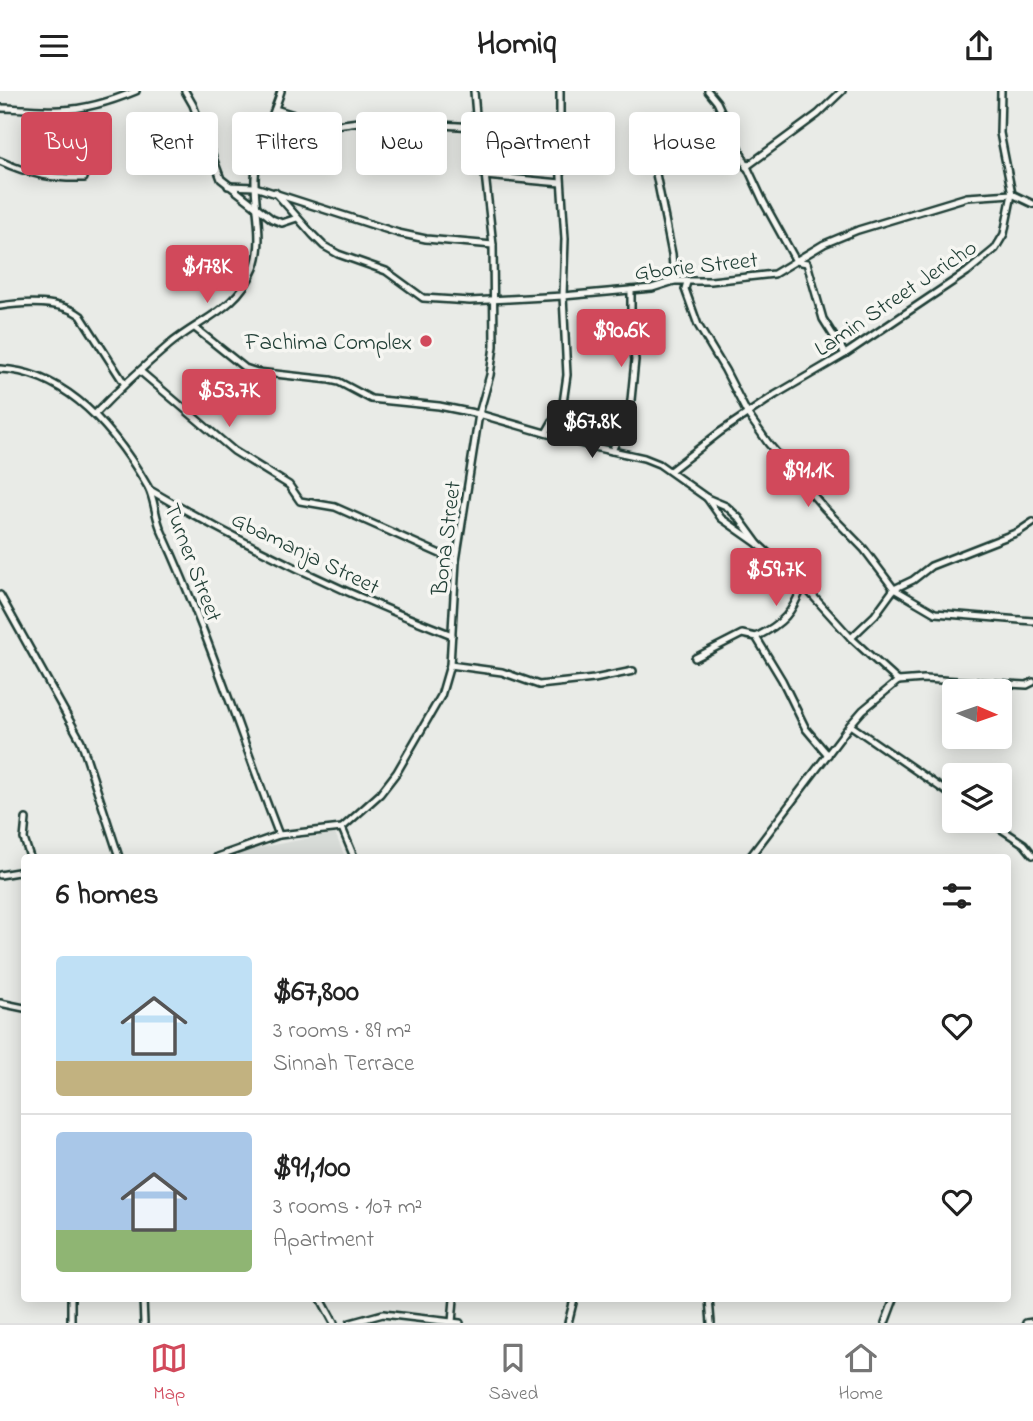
<!DOCTYPE html>
<meta charset="utf-8">
<style>
body{margin:0;font-family:"Indie Flower",sans-serif;background:#f2f2f2;color:#222;height:100vh;display:flex;flex-direction:column;font-size:26px;white-space:nowrap}
*{box-sizing:border-box;margin:0}
p{font-size:23px;color:#767676}
.icon{flex:none;width:38px;height:38px;fill:none;stroke:currentColor;stroke-width:2;stroke-linecap:round;stroke-linejoin:round}
.map{position:relative;flex:1;overflow:hidden}
.drawer{position:absolute;left:21px;top:763px;width:990px;height:448px;display:flex;flex-direction:column;background:#fff;border-radius:7px;box-shadow:0 4px 18px #0003}
.drawer>*{flex:none}
.hud{position:absolute;left:21px;top:21px;width:992px;height:63px;display:flex;gap:14px}
.needle{width:46px;rotate:92deg}
.tools{position:absolute;left:942px;top:588px;display:grid;gap:14px}
.tools a{display:grid;place-items:center;width:70px;height:70px;border-radius:7px;background:#fff;box-shadow:0 4px 18px #0003;font-size:35px}
.price{position:absolute;translate:-50% -60px;padding:0 16px;border-radius:7px;background:#d1495b;color:#fff;font-size:23px;line-height:46px;filter:drop-shadow(0 2px 4px #0008)}
.price::after{content:'';position:absolute;left:50%;top:42px;width:21px;height:16px;margin-left:-10px;background:inherit;clip-path:polygon(0 0,100% 0,50% 100%)}
.price.selected{background:#222;color:#fff}
ul{padding:0;list-style:none}
li{display:flex;align-items:center;gap:21px;height:175px;padding:0 35px}
li+li{border-top:2px solid #e0e0e0}
li span{display:grid;place-items:center;flex:none;width:196px;height:140px;border-radius:7px;color:#555}
li>.icon{margin-inline-start:auto}
span .icon{width:84px;height:84px;fill:#fffc;stroke-width:1}
li b{font-size:30px}
h2{display:flex;justify-content:space-between;align-items:center;height:84px;padding:0 35px;font-size:30px}
.tag{padding:0 24px;border-radius:7px;background:#fff;box-shadow:0 4px 18px #0003;font-size:24px;line-height:63px}
.tag.selected{background:#d1495b;color:#fff}
header{display:flex;justify-content:space-between;align-items:center;height:91px;padding:0 35px;background:#fff;font-size:32px;font-weight:800}
.menu{display:flex;justify-content:space-around;align-items:center;height:98px;border-top:2px solid #e0e0e0;background:#fff;font-size:19px;color:#767676}
.menu a{display:grid;justify-items:center;gap:4px}
.menu .selected{color:#d1495b}
.map>svg:first-child{display:block}
</style>
<header><svg class="icon" aria-label="menu" viewBox="0 0 24 24"><path d="M4 6h16M4 12h16M4 18h16"/></svg>Homiq<svg class="icon" aria-label="share" viewBox="0 0 24 24"><path d="M12 15V3M7 8l5-5 5 5M5 13v7h14v-7"/></svg></header>
<div class="map">
<svg width="1033" height="1232" viewBox="0 0 1033 1232">
<rect width="100%" height="100%" fill="#e9ebe7"/>
<filter id="ink" filterUnits="userSpaceOnUse"><feTurbulence type="fractalNoise" baseFrequency=".0143" numOctaves="2"/><feDisplacementMap in="SourceGraphic" scale="14" xChannelSelector="R" yChannelSelector="G"/><feConvolveMatrix kernelMatrix="1 2 1 2 8 2 1 2 1" color-interpolation-filters="sRGB"/></filter>
<g filter="url(#ink)">
<polygon fill="#d8dcd8" points="335,742 345,766 229,766 248,759"/>
<g fill="none" stroke-linecap="round" stroke-linejoin="round">
<defs>
<g id="minor">
<polyline points="185,0 193,14 221,88 272,128 282,132 297,127"/>
<polyline points="708,0 717,11 764,112 796,170 807,172 823,228 845,263"/>
<path d="M 0,17 C 21,17 41,20 61,19 C 88,18 112,10 136,0"/>
<polyline points="275,18 328,35 366,30 477,36"/>
<polyline points="650,53 672,163 674,190"/>
<path d="M 0,70 C 28,83 53,88 84,87"/>
<polyline points="746,76 818,23 842,0"/>
<polyline points="485,85 561,92"/>
<polyline points="228,95 255,96 398,142 426,148 493,154"/>
<polyline points="275,101 313,144 324,155 338,163 386,180 423,207 470,210 563,205 652,197 674,190 711,190 774,183 824,153 858,139 967,106 1012,103 1033,113"/>
<polyline points="687,191 685,198 698,234 725,279 747,322 768,352 824,417 864,458 894,498 935,522 1033,530"/>
<path d="M 0,215 C 24,211 61,209 81,225 L 124,292"/>
<polyline points="195,237 245,277 257,281 330,289 339,291 371,308 439,315 479,323 590,355 644,367 659,373 707,407 726,415 739,427 758,453"/>
<path d="M 0,278 C 68,281 117,342 148,396 C 155,409 155,427 162,441 C 207,539 240,643 279,744"/>
<polyline points="141,281 234,360 289,394 300,410 335,416 456,470"/>
<path d="M 95,323 C 118,299 143,276 169,254 C 200,228 237,219 254,177 C 265,149 254,116 255,87 C 256,60 273,26 281,0"/>
<polyline points="546,342 563,312 567,284 563,205 565,148 558,40 560,37 560,0"/>
<polyline points="612,360 630,319 635,269 631,237 631,199"/>
<polyline points="670,380 720,341 775,304 845,263 967,181 995,158 1004,143 1012,103 1000,42 1001,0"/>
<path d="M 150,399 C 247,456 347,504 452,544"/>
<polyline points="707,407 721,427 758,453 803,494 851,547 898,590"/>
<polyline points="0,504 81,650 119,766"/>
<path d="M 756,546 C 784,532 792,522 803,494"/>
<polyline points="851,547 875,524 894,498 913,489 931,475 1018,441 1033,431"/>
<polyline points="695,567 742,543 756,546 782,589 806,638 828,664"/>
<polyline points="450,574 502,581 539,594 594,588 633,580"/>
<polyline points="898,590 924,588 1027,594 1033,591"/>
<polyline points="850,634 954,706"/>
<polyline points="26,728 24,748 30,766"/>
<polyline points="989,730 1024,753 1033,764"/>
<polyline points="342,737 354,766"/>
<polyline points="217,766 279,744 342,737 380,703 397,681 441,605 450,574 456,470 479,323 490,284 494,255 493,154 484,74 477,36 474,0"/>
<polyline points="750,766 850,634 863,619 898,590"/>
<polyline points="0,784 24,780"/>
<polyline points="0,912 24,917"/>
<polyline points="71,1208 71,1232"/>
<polyline points="143,1208 144,1232"/>
<polyline points="321,1208 334,1232"/>
<polyline points="709,1208 711,1232"/>
<polyline points="452,1231 454,1208"/>
<polyline points="350,1232 383,1223 460,1232"/>
<polyline points="568,1232 574,1208"/>
<polyline points="885,1232 894,1208"/>
<polyline points="1026,1232 1033,1231"/>
</g>
</defs>
<use href="#minor" stroke="#1f3d34" stroke-width="10"/>
<use href="#minor" stroke="#f6f6f2" stroke-width="5"/>
</g>
</g>
<circle fill="#d1495b" stroke="#f6f6f2" stroke-width="2.5" cx="426" cy="250" r="7"/>
<g text-anchor="middle" stroke-width="7" stroke-linejoin="round" paint-order="stroke">
<g font-size="23" fill="#1f3d34" stroke="#f6f6f2">
<text transform="translate(696 174) rotate(-6)" y="8">Gborie Street</text>
<text transform="translate(895 206) rotate(-34)" y="8">Lamin Street Jericho</text>
<text transform="translate(445 447) rotate(-83)" y="8">Bona Street</text>
<text transform="translate(306 461) rotate(26)" y="8">Gbamanja Street</text>
<text transform="translate(194 471) rotate(69)" y="8">Turner Street</text>
</g>
<g font-size="23" fill="#1f3d34" stroke="#f6f6f2" text-anchor="end">
<text x="412" y="258">Fachima Complex</text>
</g>
</g>
</svg>
<div class="tools">
<a><svg class="needle" viewBox="-14 -14 28 28"><path d="M0-13l5 13h-10z" fill="#e53935"/><path d="M0 13l5-13h-10z" fill="#767676"/></svg></a>
<a><svg class="icon" aria-label="layers" viewBox="0 0 24 24"><path d="M12 4l9 5-9 5-9-5zM3 14l9 5 9-5"/></svg></a>
</div>
<b class="price" style="left:207px;top:214px">$178K</b>
<b class="price" style="left:621px;top:278px">$90.6K</b>
<b class="price" style="left:229px;top:338px">$53.7K</b>
<b class="price selected" style="left:592px;top:369px">$67.8K</b>
<b class="price" style="left:808px;top:418px">$91.1K</b>
<b class="price" style="left:776px;top:517px">$59.7K</b>
<div class="hud">
<a class="tag selected">Buy</a>
<a class="tag">Rent</a>
<a class="tag">Filters</a>
<a class="tag">New</a>
<a class="tag">Apartment</a>
<a class="tag">House</a>
</div>
<section class="drawer">
<h2>6 homes<svg class="icon" aria-label="filters" viewBox="0 0 24 24"><path d="M4 7h16M4 17h16"/><circle cx="9" cy="7" r="2"/><circle cx="15" cy="17" r="2"/></svg></h2>
<ul>
<li><span style="background:linear-gradient(#bfe0f5 75%,#c2b280 0)"><svg class="icon" aria-label="home" viewBox="0 0 24 24"><path d="M3 11l9-7 9 7M6 9v11h12V9"/></svg></span><div><b>$67,800</b><p>3 rooms · 89 m²</p><p>Sinnah Terrace</p></div><svg class="icon" aria-label="heart" viewBox="0 0 24 24"><path d="M12 20l-8-8c-3-5 5-10 8-4 3-6 11-1 8 4z"/></svg></li>
<li><span style="background:linear-gradient(#a9c7e8 70%,#8fb573 0)"><svg class="icon" aria-label="home" viewBox="0 0 24 24"><path d="M3 11l9-7 9 7M6 9v11h12V9"/></svg></span><div><b>$91,100</b><p>3 rooms · 107 m²</p><p>Apartment</p></div><svg class="icon" aria-label="heart" viewBox="0 0 24 24"><path d="M12 20l-8-8c-3-5 5-10 8-4 3-6 11-1 8 4z"/></svg></li>
</ul>
</section>
</div>
<nav class="menu">
<a class="selected"><svg class="icon" aria-label="map" viewBox="0 0 24 24"><path d="M3 6l6-2 6 2 6-2v14l-6 2-6-2-6 2zM9 4v14M15 6v14"/></svg>Map</a>
<a><svg class="icon" aria-label="saved" viewBox="0 0 24 24"><path d="M7 4h10v16l-5-4-5 4z"/></svg>Saved</a>
<a><svg class="icon" aria-label="home" viewBox="0 0 24 24"><path d="M3 11l9-7 9 7M6 9v11h12V9"/></svg>Home</a>
</nav>
